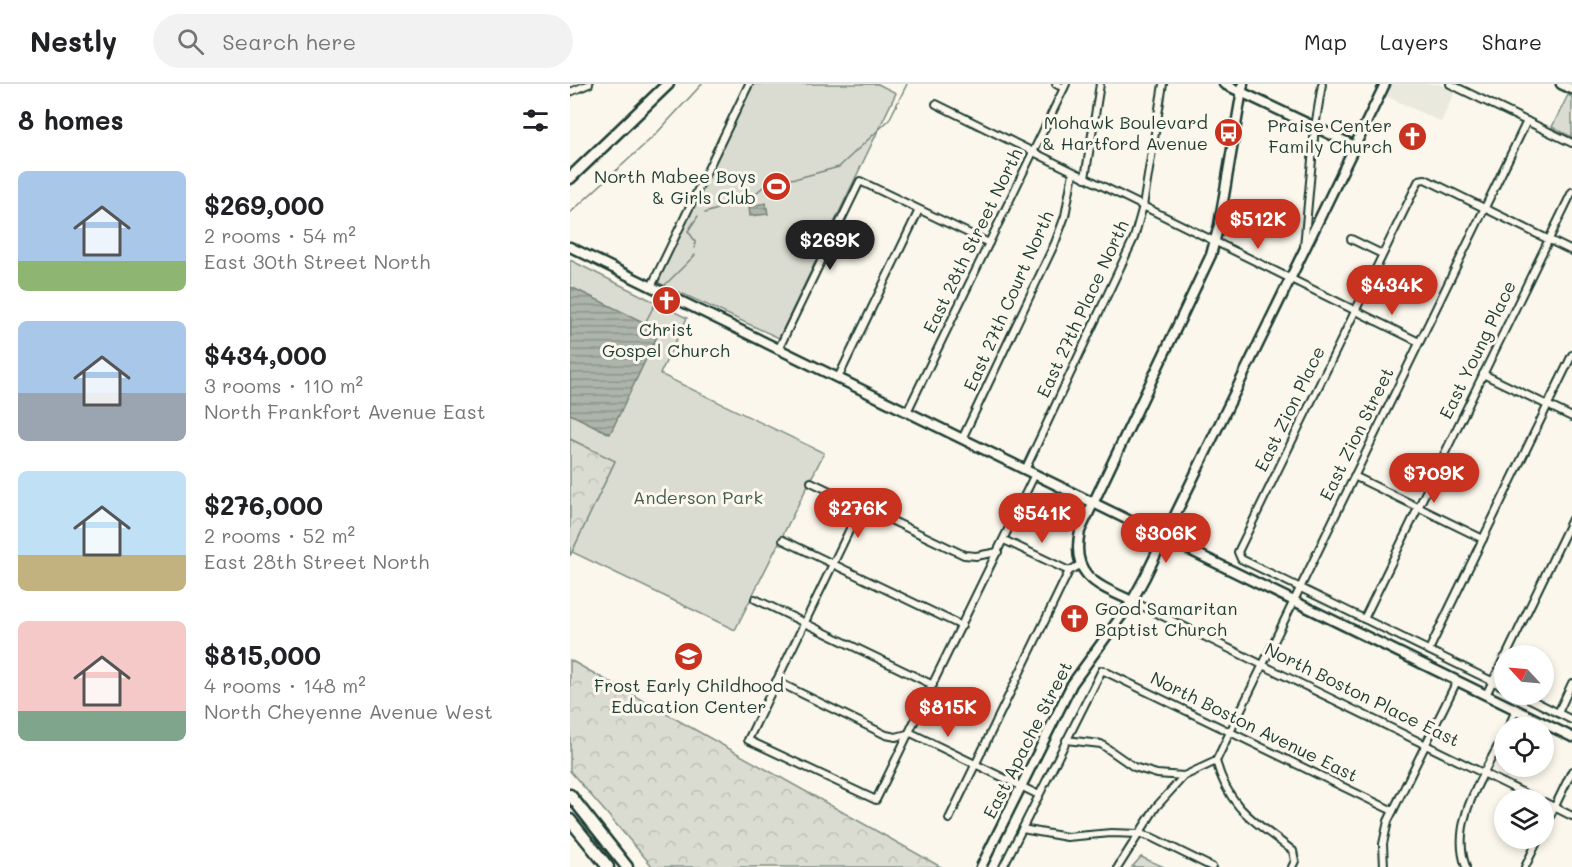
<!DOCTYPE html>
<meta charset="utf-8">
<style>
body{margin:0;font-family:Mali,sans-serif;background:#f2f2f2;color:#202124;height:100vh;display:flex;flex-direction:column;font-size:22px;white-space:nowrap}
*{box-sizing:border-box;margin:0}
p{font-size:20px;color:#757577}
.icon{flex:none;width:33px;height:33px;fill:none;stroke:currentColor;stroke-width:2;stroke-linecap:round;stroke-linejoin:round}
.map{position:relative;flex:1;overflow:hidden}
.sheet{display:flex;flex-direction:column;background:#fff;width:570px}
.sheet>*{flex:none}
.needle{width:39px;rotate:296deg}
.buttons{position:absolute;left:924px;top:561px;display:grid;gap:12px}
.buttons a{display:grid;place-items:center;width:60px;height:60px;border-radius:50%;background:#fff;box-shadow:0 3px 9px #0003;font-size:30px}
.price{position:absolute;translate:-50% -51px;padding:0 14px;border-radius:21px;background:#c8321e;color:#fff;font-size:20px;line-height:39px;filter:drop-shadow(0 2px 3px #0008)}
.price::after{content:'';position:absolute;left:50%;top:36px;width:18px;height:14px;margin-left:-9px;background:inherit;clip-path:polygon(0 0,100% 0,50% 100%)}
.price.on{background:#222;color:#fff}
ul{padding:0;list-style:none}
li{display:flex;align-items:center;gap:18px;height:150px;padding:0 18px}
li span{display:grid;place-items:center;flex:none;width:168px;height:120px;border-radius:9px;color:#555}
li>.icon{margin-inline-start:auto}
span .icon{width:72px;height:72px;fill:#fffc;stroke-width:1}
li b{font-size:26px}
h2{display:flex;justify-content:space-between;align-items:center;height:72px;padding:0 18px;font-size:26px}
header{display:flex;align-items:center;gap:36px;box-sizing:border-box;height:84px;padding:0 30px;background:#fff;border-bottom:2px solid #e0e0e0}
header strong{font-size:28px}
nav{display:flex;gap:33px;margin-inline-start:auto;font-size:21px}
.search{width:420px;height:54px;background:#f2f2f2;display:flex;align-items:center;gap:15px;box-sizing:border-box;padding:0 21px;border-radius:33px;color:#757577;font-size:22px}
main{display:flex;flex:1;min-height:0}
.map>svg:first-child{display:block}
</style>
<header>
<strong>Nestly</strong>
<div class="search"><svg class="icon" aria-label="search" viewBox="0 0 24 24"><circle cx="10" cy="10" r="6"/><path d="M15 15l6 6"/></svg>Search here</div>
<nav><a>Map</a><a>Layers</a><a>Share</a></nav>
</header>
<main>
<section class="sheet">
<h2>8 homes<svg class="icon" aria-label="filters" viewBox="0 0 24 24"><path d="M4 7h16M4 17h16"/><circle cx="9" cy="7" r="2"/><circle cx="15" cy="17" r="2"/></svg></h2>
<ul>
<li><span style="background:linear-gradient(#a9c7e8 75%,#8fb573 0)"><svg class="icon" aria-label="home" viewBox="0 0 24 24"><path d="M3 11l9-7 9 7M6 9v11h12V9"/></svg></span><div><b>$269,000</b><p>2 rooms · 54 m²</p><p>East 30th Street North</p></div></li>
<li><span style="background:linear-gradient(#a9c7e8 60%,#9aa5b1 0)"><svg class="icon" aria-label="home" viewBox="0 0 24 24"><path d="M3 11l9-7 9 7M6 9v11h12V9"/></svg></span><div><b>$434,000</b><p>3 rooms · 110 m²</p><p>North Frankfort Avenue East</p></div></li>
<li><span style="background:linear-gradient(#bfe0f5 70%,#c2b280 0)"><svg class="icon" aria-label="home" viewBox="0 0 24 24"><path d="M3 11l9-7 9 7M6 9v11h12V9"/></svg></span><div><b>$276,000</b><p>2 rooms · 52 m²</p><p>East 28th Street North</p></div></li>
<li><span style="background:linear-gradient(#f6c9c9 75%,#7fa58c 0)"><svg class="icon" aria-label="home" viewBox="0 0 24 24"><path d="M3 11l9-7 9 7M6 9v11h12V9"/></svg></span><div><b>$815,000</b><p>4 rooms · 148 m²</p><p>North Cheyenne Avenue West</p></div></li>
</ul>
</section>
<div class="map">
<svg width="1002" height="783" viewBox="0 0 1002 783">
<defs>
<pattern id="forest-crowns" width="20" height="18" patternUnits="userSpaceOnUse" patternTransform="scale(1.5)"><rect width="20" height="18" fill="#dbdcd1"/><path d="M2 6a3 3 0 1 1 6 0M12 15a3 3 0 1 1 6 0" fill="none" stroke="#bcbeb4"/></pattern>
<pattern id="water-rules" width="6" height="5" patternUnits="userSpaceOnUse" patternTransform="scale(1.5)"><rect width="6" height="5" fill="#adb4aa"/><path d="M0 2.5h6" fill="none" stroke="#8c948b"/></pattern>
</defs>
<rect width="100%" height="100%" fill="#fbf7ec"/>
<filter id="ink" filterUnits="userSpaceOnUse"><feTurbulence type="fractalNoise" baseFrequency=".0167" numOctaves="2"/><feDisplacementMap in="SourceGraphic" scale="12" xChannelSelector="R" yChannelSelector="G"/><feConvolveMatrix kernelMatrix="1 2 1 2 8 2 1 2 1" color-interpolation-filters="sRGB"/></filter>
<g filter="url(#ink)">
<polygon fill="#eae9de" points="821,0 869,0 885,8 871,38 816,12"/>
<g fill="#dbdcd1" stroke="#7d8c82" stroke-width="1.5">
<polygon points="183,0 308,0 326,9 209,254 87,198"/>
<polygon points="998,11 1002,13 1002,53 982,43"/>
<polygon points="0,176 117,234 90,290 254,369 165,546 2,468 45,377 0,355"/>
</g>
<g fill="url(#forest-crowns)" stroke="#7d8c82" stroke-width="1.5">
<polygon points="0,355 45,377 0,472"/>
<polygon points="0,576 371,783 83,783 0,687"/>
<polygon points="571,773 594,783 562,783"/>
</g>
<g fill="url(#water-rules)" stroke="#74847b" stroke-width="1.5">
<polygon points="196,119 198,130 180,132 179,122"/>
<polygon points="1,203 90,246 40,350 0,330"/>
</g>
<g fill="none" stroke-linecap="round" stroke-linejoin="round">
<g stroke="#74847b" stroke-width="1.5">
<polyline points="0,129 85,51 132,0"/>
<polyline points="135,129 179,115 200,97 228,94 269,83 319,36 337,0"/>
<polyline points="125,164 125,157 118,147 128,132"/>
<polyline points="94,202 125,171"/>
<polyline points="75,239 88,214"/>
</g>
<defs>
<g id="street">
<polyline points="486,0 494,4"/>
<polyline points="880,0 1002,59"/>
<polyline points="0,8 19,0"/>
<polyline points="366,20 849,258"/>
<polyline points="515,94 530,0"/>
<polyline points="781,155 812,170"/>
<polyline points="734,163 745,43 752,0"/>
<polyline points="81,203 179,0"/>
<polyline points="208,266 290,97 419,159"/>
<polyline points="913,290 1002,333"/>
<polyline points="268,294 349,126"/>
<polyline points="337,328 496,0"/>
<polyline points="392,355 485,159 495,132 503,89"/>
<polyline points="455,386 564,154 573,122 593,0"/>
<polyline points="784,392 913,455"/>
<polyline points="241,398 394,471 406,472 428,468"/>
<polyline points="292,420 178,656 306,716 465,390"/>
<polyline points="213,456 392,542"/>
<polyline points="434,456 499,487"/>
<polyline points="185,515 363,601"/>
<polyline points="562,517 968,716"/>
<polyline points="794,535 1002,108"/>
<polyline points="859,566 1002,271"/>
<polyline points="936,572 1002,435"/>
<polyline points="206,597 316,651 326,653 341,649 469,711"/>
<polyline points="934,603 671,475 668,468 849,96 855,95 1002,167"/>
<polyline points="950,610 1002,636"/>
<polyline points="916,611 934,574"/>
<polyline points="988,629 1002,599"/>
<polyline points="938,644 946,626"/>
<polyline points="496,656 531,660 564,683 587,690 614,692 646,677"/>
<polyline points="646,677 957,37"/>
<path d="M 646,677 C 660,727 685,737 723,767 L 725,777 L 722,783"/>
<polyline points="974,718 1002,732"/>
<polyline points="379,735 499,487 510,481"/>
<polyline points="452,745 497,753 541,749 569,750 581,753 642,783"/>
<polyline points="974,745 1002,687"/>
<polyline points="433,783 532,586 823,727"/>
<polyline points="548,783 586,723 614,692"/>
<polyline points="814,783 813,760 818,737 887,597"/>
<path d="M 896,783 C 879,737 915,690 934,650"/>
<polyline points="955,783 969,754"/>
</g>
<g id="secondary">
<polyline points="654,0 785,62"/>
<polyline points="991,0 1002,5"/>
<polyline points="0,163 1002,653"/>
<path d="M 562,517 C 527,501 500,492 510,447 L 641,171 L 649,141 L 673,0"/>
<polyline points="411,783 502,600 562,517 575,493 815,0"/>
</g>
<g id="highway">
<polyline points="0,94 98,0"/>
<polyline points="0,711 57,783"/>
<polyline points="0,736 38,783"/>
</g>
</defs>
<use href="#street" stroke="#1f3d34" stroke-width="10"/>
<use href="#secondary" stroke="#1f3d34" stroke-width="13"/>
<use href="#highway" stroke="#1f3d34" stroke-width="15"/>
<use href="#street" stroke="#fbf7ec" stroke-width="6"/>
<use href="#secondary" stroke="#fbf7ec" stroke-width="8"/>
<use href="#highway" stroke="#fbf7ec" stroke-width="10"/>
</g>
</g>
<defs>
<symbol id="bus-disc" viewBox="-11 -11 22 22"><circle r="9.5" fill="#c8321e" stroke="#fbf7ec"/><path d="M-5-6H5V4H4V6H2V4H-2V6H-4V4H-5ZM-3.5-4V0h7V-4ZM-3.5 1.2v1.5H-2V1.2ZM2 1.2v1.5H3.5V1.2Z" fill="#fff"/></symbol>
<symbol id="church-disc" viewBox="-11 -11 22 22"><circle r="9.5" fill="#c8321e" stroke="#fbf7ec"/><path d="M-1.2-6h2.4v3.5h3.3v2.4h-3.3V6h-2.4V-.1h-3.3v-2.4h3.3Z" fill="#fff"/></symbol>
<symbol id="stadium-disc" viewBox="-11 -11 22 22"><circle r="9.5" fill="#c8321e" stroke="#fbf7ec"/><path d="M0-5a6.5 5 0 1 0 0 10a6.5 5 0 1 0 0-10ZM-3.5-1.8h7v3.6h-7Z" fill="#fff"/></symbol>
<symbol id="school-disc" viewBox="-11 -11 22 22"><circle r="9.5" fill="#c8321e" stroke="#fbf7ec"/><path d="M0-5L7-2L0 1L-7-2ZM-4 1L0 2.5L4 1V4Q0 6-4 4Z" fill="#fff"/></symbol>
</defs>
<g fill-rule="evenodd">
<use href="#bus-disc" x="642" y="32" width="33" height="33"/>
<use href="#church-disc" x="826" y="36" width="33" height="33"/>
<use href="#stadium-disc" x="190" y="86" width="33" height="33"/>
<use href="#church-disc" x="80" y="200" width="33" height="33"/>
<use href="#church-disc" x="488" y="518" width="33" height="33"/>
<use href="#school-disc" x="102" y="556" width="33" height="33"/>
</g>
<g text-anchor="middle" stroke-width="6" stroke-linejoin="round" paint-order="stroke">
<g font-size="18" fill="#1f3d34" stroke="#fbf7ec" text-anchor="end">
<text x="638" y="45">Mohawk Boulevard<tspan x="638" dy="21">&amp; Hartford Avenue</tspan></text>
<text x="822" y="48">Praise Center<tspan x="822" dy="21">Family Church</tspan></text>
<text x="186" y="99">North Mabee Boys<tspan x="186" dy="21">&amp; Girls Club</tspan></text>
<text x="96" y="252" text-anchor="middle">Christ<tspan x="96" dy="21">Gospel Church</tspan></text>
<text x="525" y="531" text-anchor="start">Good Samaritan<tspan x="525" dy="21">Baptist Church</tspan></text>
<text x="119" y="608" text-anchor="middle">Frost Early Childhood<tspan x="119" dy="21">Education Center</tspan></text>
</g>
<g font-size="18" fill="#1f3d34" stroke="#fbf7ec">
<text transform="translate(403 157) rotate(-64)" y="6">East 28th Street North</text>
<text transform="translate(439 217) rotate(-66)" y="6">East 27th Court North</text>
<text transform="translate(513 225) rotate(-65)" y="6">East 27th Place North</text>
<text transform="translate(908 266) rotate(-64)" y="6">East Young Place</text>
<text transform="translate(720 325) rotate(-64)" y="6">East Zion Place</text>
<text transform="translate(787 350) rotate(-64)" y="6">East Zion Street</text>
<text transform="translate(792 611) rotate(26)" y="6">North Boston Place East</text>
<text transform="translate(684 643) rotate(26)" y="6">North Boston Avenue East</text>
<text transform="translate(458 656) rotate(-63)" y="6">East Apache Street</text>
</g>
<g font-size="18" fill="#455d53" stroke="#fbf7ec">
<text x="128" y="420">Anderson Park</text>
</g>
</g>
</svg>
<div class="buttons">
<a><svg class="needle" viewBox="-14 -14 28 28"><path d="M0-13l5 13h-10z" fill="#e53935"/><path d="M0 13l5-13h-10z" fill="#757577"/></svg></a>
<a><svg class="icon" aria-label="locate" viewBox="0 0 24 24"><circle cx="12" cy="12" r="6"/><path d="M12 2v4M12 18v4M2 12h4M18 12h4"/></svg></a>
<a><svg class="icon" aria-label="layers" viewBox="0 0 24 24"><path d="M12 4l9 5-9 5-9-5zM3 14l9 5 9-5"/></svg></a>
</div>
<b class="price" style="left:688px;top:166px">$512K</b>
<b class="price on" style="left:260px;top:187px">$269K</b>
<b class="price" style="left:822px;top:232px">$434K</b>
<b class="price" style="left:864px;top:420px">$709K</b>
<b class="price" style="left:288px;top:455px">$276K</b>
<b class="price" style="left:472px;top:460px">$541K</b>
<b class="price" style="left:596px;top:480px">$306K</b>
<b class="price" style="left:378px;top:654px">$815K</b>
</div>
</main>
